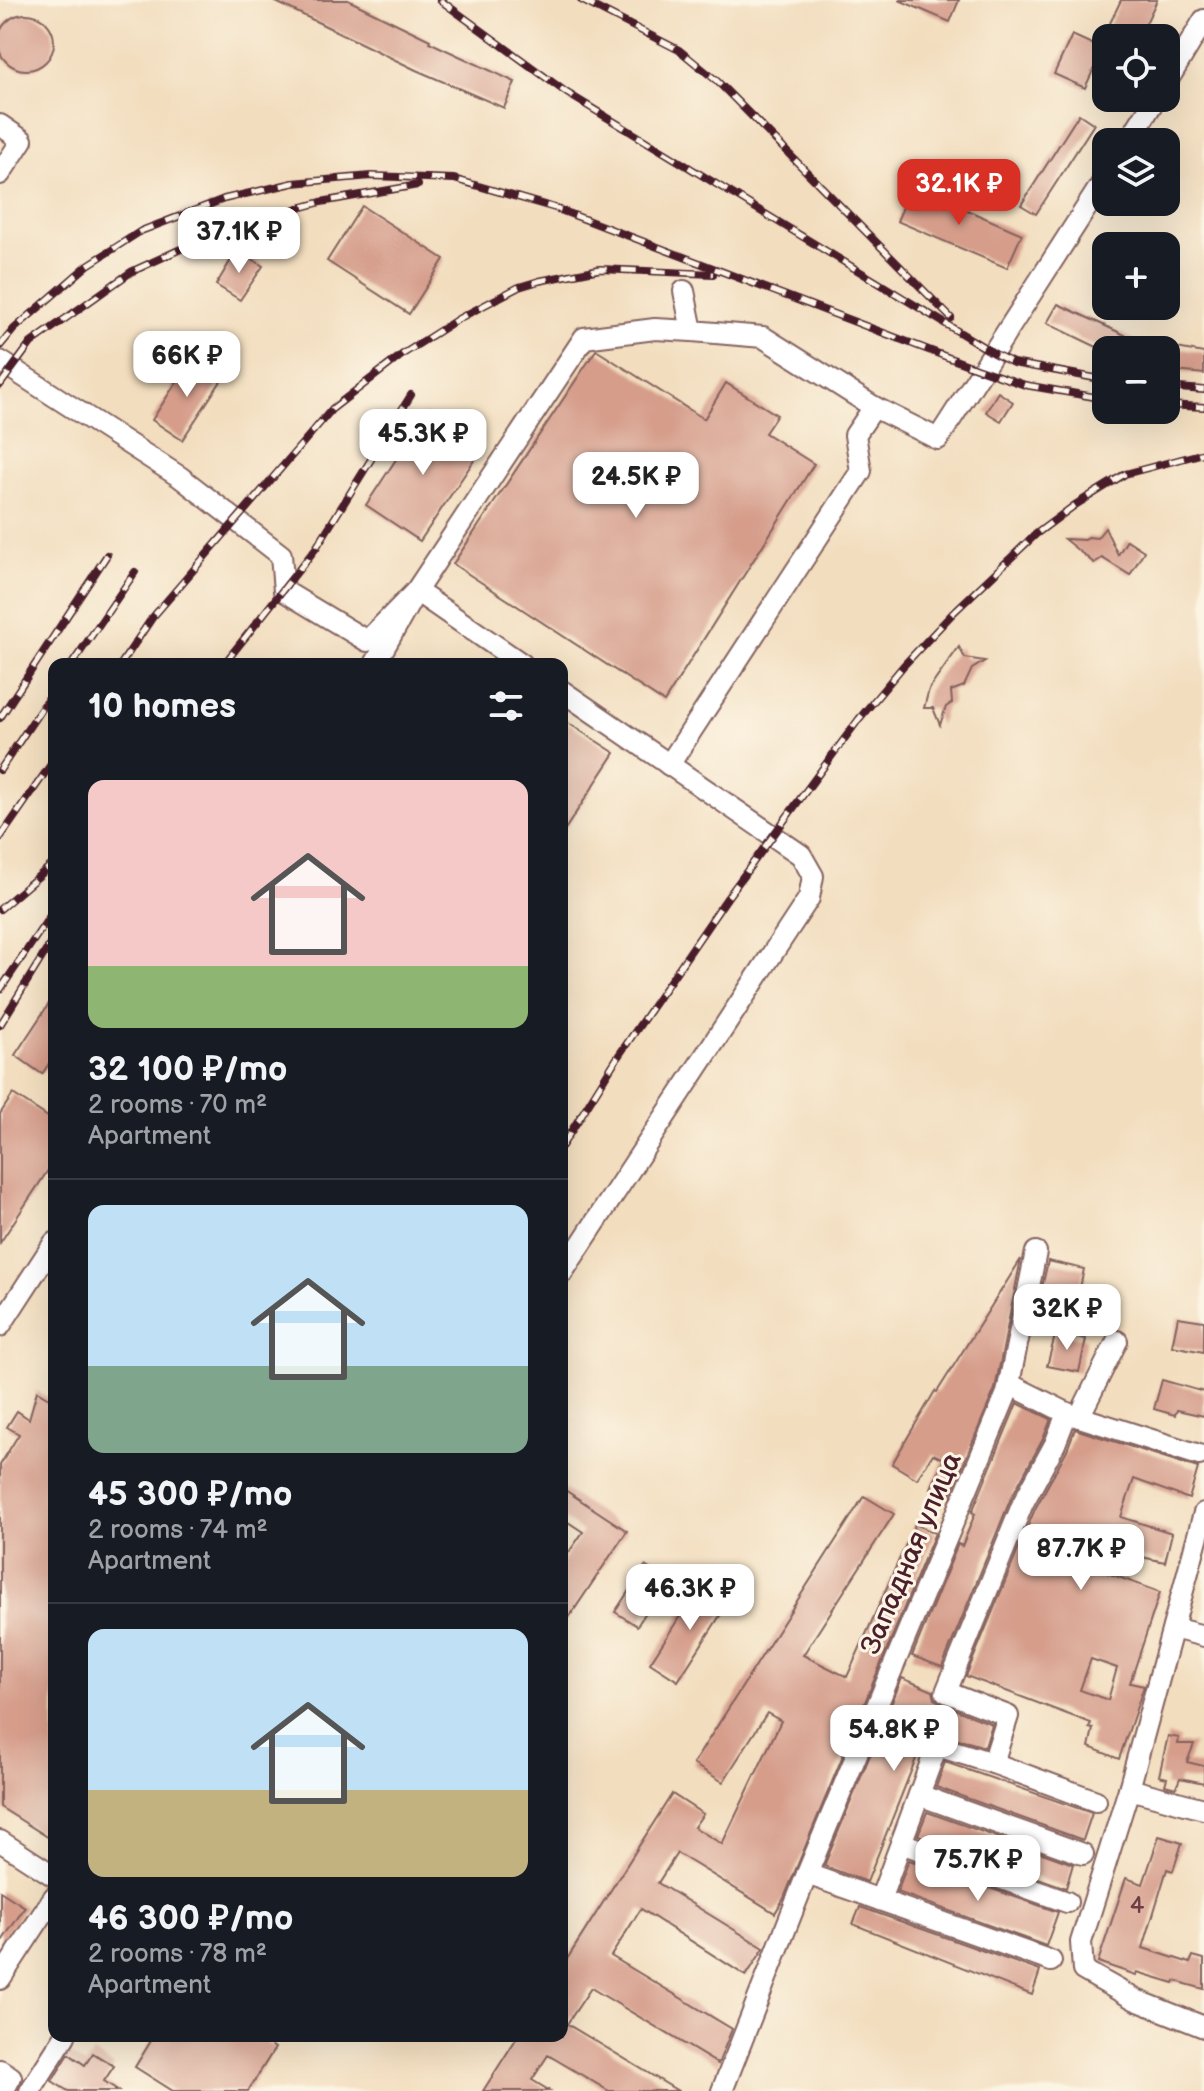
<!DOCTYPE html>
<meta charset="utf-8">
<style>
body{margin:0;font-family:"Balsamiq Sans",sans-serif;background:#242831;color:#f1f3f6;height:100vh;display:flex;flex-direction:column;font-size:30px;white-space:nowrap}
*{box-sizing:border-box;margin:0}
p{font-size:26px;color:#9ea1a6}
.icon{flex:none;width:44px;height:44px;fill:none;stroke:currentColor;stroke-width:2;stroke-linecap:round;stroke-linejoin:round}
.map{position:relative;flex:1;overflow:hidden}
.drawer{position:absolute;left:48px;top:658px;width:520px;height:1384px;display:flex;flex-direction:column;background:#171b24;border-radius:16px;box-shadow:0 8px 32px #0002}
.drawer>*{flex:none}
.buttons{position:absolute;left:1092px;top:24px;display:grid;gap:16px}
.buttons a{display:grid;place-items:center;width:88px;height:88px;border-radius:16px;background:#171b24;box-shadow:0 8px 32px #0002;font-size:40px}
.price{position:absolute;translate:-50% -68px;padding:0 18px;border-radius:16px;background:#fff;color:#222;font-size:26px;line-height:52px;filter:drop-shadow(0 2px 4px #0008)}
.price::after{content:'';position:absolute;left:50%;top:48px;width:24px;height:18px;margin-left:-12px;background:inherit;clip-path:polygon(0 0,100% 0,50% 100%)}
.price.selected{background:#d93025;color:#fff}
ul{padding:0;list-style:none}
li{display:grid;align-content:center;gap:16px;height:424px;padding:0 40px}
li+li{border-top:2px solid #363941}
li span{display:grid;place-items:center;height:248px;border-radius:16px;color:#555}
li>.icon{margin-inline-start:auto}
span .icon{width:144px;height:144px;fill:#fffc;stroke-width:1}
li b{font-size:34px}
h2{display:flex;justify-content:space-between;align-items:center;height:96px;padding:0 40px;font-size:34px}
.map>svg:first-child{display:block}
</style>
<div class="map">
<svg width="1204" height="2091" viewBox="0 0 1204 2091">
<rect width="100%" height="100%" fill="#fcf5e5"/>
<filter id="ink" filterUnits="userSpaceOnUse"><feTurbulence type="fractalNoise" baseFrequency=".0125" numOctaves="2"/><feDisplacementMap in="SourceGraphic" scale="16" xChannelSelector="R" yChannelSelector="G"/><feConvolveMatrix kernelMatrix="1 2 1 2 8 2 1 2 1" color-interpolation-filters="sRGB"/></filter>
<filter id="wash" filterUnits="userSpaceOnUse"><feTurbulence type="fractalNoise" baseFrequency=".006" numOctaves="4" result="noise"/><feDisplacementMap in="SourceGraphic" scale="32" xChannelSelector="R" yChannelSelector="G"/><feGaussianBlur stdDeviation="1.8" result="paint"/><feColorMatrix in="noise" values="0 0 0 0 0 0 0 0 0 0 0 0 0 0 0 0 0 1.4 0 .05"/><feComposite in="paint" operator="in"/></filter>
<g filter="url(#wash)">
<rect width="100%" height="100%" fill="#f2ddbe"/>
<g id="blocks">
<g fill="#d69d8b" fill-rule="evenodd">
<polygon points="272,0 348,0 430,40 429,42 515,82 504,108 416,70"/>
<polygon points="899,0 959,0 950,22"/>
<polygon points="1121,0 1157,0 1139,38 1103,38"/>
<circle cx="26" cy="42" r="28"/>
<polygon points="1072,35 1103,49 1085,88 1054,74"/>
<polygon points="1079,114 1094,124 1036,214 1021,205"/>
<polygon points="912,186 1022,234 1007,268 897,221"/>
<polygon points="362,206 444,259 409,314 327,261"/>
<polygon points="237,250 263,266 240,300 216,285"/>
<polygon points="1058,304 1157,350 1103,350 1047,323"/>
<polygon points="1166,346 1204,353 1204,374 1166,370"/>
<polygon points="596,350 704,419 726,383 777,415 765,433 814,464 664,702 453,564"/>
<polygon points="192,358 223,378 182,440 152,420"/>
<polygon points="998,392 1013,402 1001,421 986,412"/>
<polygon points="426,414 481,450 420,541 366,505"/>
<polygon points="1105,528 1118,555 1127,540 1144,551 1130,575 1102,558 1094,563 1064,539 1085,540 1088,537 1097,538"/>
<polygon points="959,647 965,658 985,661 972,669 964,686 951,691 952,703 946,707 940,725 933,708 924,708 929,689"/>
<polygon points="562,719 615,753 562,834"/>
<polygon points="54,996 54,1056 42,1074 15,1055"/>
<polygon points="13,1094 54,1121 54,1161 0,1243 0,1114"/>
<polygon points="1021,1259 995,1389 949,1498 931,1488 944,1459 933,1454 917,1479 892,1464 935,1391 937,1392"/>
<polygon points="1048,1261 1084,1269 1077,1302 1040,1296"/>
<polygon points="1178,1317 1204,1321 1204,1352 1172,1346"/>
<polygon points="1056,1332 1086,1339 1079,1372 1047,1366"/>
<polygon points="1162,1380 1204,1392 1204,1416 1177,1410 1175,1415 1154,1409"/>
<polygon points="37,1391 54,1401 54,1841 0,1807 0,1465 19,1434 7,1427 17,1411 29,1419"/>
<polygon points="1017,1403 1051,1419 1043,1439 1011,1498 942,1667 912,1656 958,1544 962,1546 975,1514 972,1512"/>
<path d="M 1075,1429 L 1198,1468 L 1189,1499 L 1134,1479 L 1121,1517 L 1172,1533 L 1165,1562 L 1053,1538 L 1049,1552 L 1160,1592 L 1130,1683 L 1144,1686 L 1119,1759 L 1089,1747 L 1093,1729 L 1089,1728 L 1091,1723 L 966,1676 L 1035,1509 L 1067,1450 ZM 1091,1659 L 1117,1668 L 1108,1700 L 1080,1690 Z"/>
<polygon points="562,1488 627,1531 562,1628 562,1562 583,1532 562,1518"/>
<polygon points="864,1496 894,1514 803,1655 847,1677 915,1524 935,1533 784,1898 775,1913 677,1853 658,1883 764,1948 746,1976 641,1909 611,1956 732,2029 718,2064 591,1988 567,2024 678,2091 609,2091 548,2055 532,2080 550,2091 483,2091 518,2036 562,2036 562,1967 672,1794 703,1814 694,1827 722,1844 781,1721 767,1713 723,1782 693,1764"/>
<polygon points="645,1566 667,1580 637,1626 615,1612"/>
<polygon points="702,1582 730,1600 678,1681 650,1663"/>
<polygon points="902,1678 933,1691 935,1699 941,1704 992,1724 985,1747 941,1734 925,1736 867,1882 824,1866"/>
<polygon points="1168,1736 1179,1738 1178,1744 1194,1744 1187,1762 1204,1766 1204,1783 1180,1778 1176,1788 1165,1785 1167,1778 1159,1776"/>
<polygon points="945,1762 1092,1813 1083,1840 936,1787"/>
<polygon points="927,1812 1073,1864 1066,1888 918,1835"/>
<polygon points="1159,1836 1182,1843 1173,1871 1167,1869 1143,1948 1190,1963 1193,1956 1204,1959 1204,1989 1175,1981 1174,1983 1137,1972 1136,1975 1098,1962 1126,1878 1143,1884"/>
<polygon points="909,1860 1058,1912 1046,1946 897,1892"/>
<polygon points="0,1891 25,1907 0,1944"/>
<polygon points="860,1907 1040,1971 1032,1995 853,1924"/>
<polygon points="154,2036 257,2036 275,2048 248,2091 173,2091 135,2067"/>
<polygon points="93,2053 114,2066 104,2081 119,2091 68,2091 52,2081 69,2054 85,2065"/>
</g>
</g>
</g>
<g filter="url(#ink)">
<use href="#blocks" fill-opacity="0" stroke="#85625e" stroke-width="2"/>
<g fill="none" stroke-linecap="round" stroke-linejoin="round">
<defs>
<g id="minor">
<polyline points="1166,83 1204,20"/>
<polyline points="0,125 22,140 0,174"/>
<polyline points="1128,142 1156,98"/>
<polyline points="684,291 692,331 763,337 874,407"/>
<polyline points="0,361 180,477 281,555 284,591 367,641 416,591 522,664"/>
<polyline points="375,664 416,591 584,338 655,329 692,331"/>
<polyline points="562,691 801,855 813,876 809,898 562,1273"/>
<polyline points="669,765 861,471 855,435 874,407 938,439 1106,177"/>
<polyline points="0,1326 54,1243"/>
<polyline points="1067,1413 1199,1455"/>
<polyline points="1079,1417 1117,1341"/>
<polyline points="1204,1513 1129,1789 1081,1942 1083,1970 1136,2000 1204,2027"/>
<polyline points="1173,1628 1204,1636"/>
<polyline points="993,1763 1096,1801"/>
<polyline points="1129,1789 1204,1809"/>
<polyline points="919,1795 1083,1854"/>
<polyline points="0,1841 54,1876"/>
<polyline points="901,1843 1067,1902"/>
<polyline points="807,1874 1051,1961"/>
<polyline points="880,1900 937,1746 993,1763 1008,1716 946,1692 1023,1503 1055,1444 1067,1413 1009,1384"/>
<polyline points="0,1979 54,1897"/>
<polyline points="0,2070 11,2077 3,2091"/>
<polyline points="30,2091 65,2036"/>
<polyline points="722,2091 807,1874 1007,1393 1036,1252"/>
</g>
</defs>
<use href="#minor" stroke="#85625e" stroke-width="24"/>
<use href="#minor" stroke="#fff" stroke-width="20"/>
<defs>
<g id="rail">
<polyline points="440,0 567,93 995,354 1013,363 1106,380"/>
<polyline points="581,0 679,50 717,81 951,318"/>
<polyline points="0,346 14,329 88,265 141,231 224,199 293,183 371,176 454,179 555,208 976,368 1025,385 1106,399"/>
<polyline points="0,385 31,343 131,272 226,228 321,202 418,185"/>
<polyline points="1166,387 1204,390"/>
<polyline points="1166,405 1204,407"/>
<polyline points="72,664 135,572"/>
<polyline points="121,664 152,618 332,409 403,354 458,319 519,287 539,281 600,269 713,274"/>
<polyline points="224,664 316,548 411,395"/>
<polyline points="0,718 107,555"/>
<polyline points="0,770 54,690"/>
<polyline points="0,838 54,760"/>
<polyline points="0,909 54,863"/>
<polyline points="0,990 54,910"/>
<polyline points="0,1025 54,938"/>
<polyline points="562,1146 617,1058 727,898 859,719 904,665 954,612 1036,534 1075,505 1125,474 1204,453"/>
</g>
</defs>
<use href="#rail" stroke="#4a1f2b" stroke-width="8"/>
<use href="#rail" stroke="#fcf5e5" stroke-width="5" stroke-dasharray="15" stroke-linecap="butt"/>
</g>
</g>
<g text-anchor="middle" stroke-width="6" stroke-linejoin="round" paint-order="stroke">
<g font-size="24" fill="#6d3e43">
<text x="1137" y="1913">4</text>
</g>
<g font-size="28" fill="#4a1f2b" stroke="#fcf5e5">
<text transform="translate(910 1553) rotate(-67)" y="10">Западная улица</text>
</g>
</g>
</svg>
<div class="buttons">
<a><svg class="icon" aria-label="locate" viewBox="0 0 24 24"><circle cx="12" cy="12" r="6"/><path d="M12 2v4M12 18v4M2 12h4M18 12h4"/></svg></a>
<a><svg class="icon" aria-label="layers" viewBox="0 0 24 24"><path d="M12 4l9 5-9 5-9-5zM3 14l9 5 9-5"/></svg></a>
<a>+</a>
<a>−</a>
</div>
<b class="price selected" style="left:959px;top:227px">32.1K ₽</b>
<b class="price" style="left:239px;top:275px">37.1K ₽</b>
<b class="price" style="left:187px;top:399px">66K ₽</b>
<b class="price" style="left:423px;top:477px">45.3K ₽</b>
<b class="price" style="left:636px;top:520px">24.5K ₽</b>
<b class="price" style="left:1067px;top:1352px">32K ₽</b>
<b class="price" style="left:1081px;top:1592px">87.7K ₽</b>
<b class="price" style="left:690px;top:1632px">46.3K ₽</b>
<b class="price" style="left:894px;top:1773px">54.8K ₽</b>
<b class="price" style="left:978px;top:1903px">75.7K ₽</b>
<section class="drawer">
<h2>10 homes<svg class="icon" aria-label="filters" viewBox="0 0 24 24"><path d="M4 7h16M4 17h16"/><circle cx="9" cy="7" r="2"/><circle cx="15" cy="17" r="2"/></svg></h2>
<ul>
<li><span style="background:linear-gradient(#f6c9c9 75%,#8fb573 0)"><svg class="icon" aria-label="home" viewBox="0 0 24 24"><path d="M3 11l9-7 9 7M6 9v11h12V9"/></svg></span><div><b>32 100 ₽/mo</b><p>2 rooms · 70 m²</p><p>Apartment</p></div></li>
<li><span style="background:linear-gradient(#bfe0f5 65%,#7fa58c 0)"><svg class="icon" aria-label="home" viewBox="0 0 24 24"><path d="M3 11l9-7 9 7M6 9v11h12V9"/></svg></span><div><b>45 300 ₽/mo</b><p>2 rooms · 74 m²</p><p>Apartment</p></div></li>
<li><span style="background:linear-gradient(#bfe0f5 65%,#c2b280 0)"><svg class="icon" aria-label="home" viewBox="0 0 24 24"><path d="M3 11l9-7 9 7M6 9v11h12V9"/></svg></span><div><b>46 300 ₽/mo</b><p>2 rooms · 78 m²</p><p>Apartment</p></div></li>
</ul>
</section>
</div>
